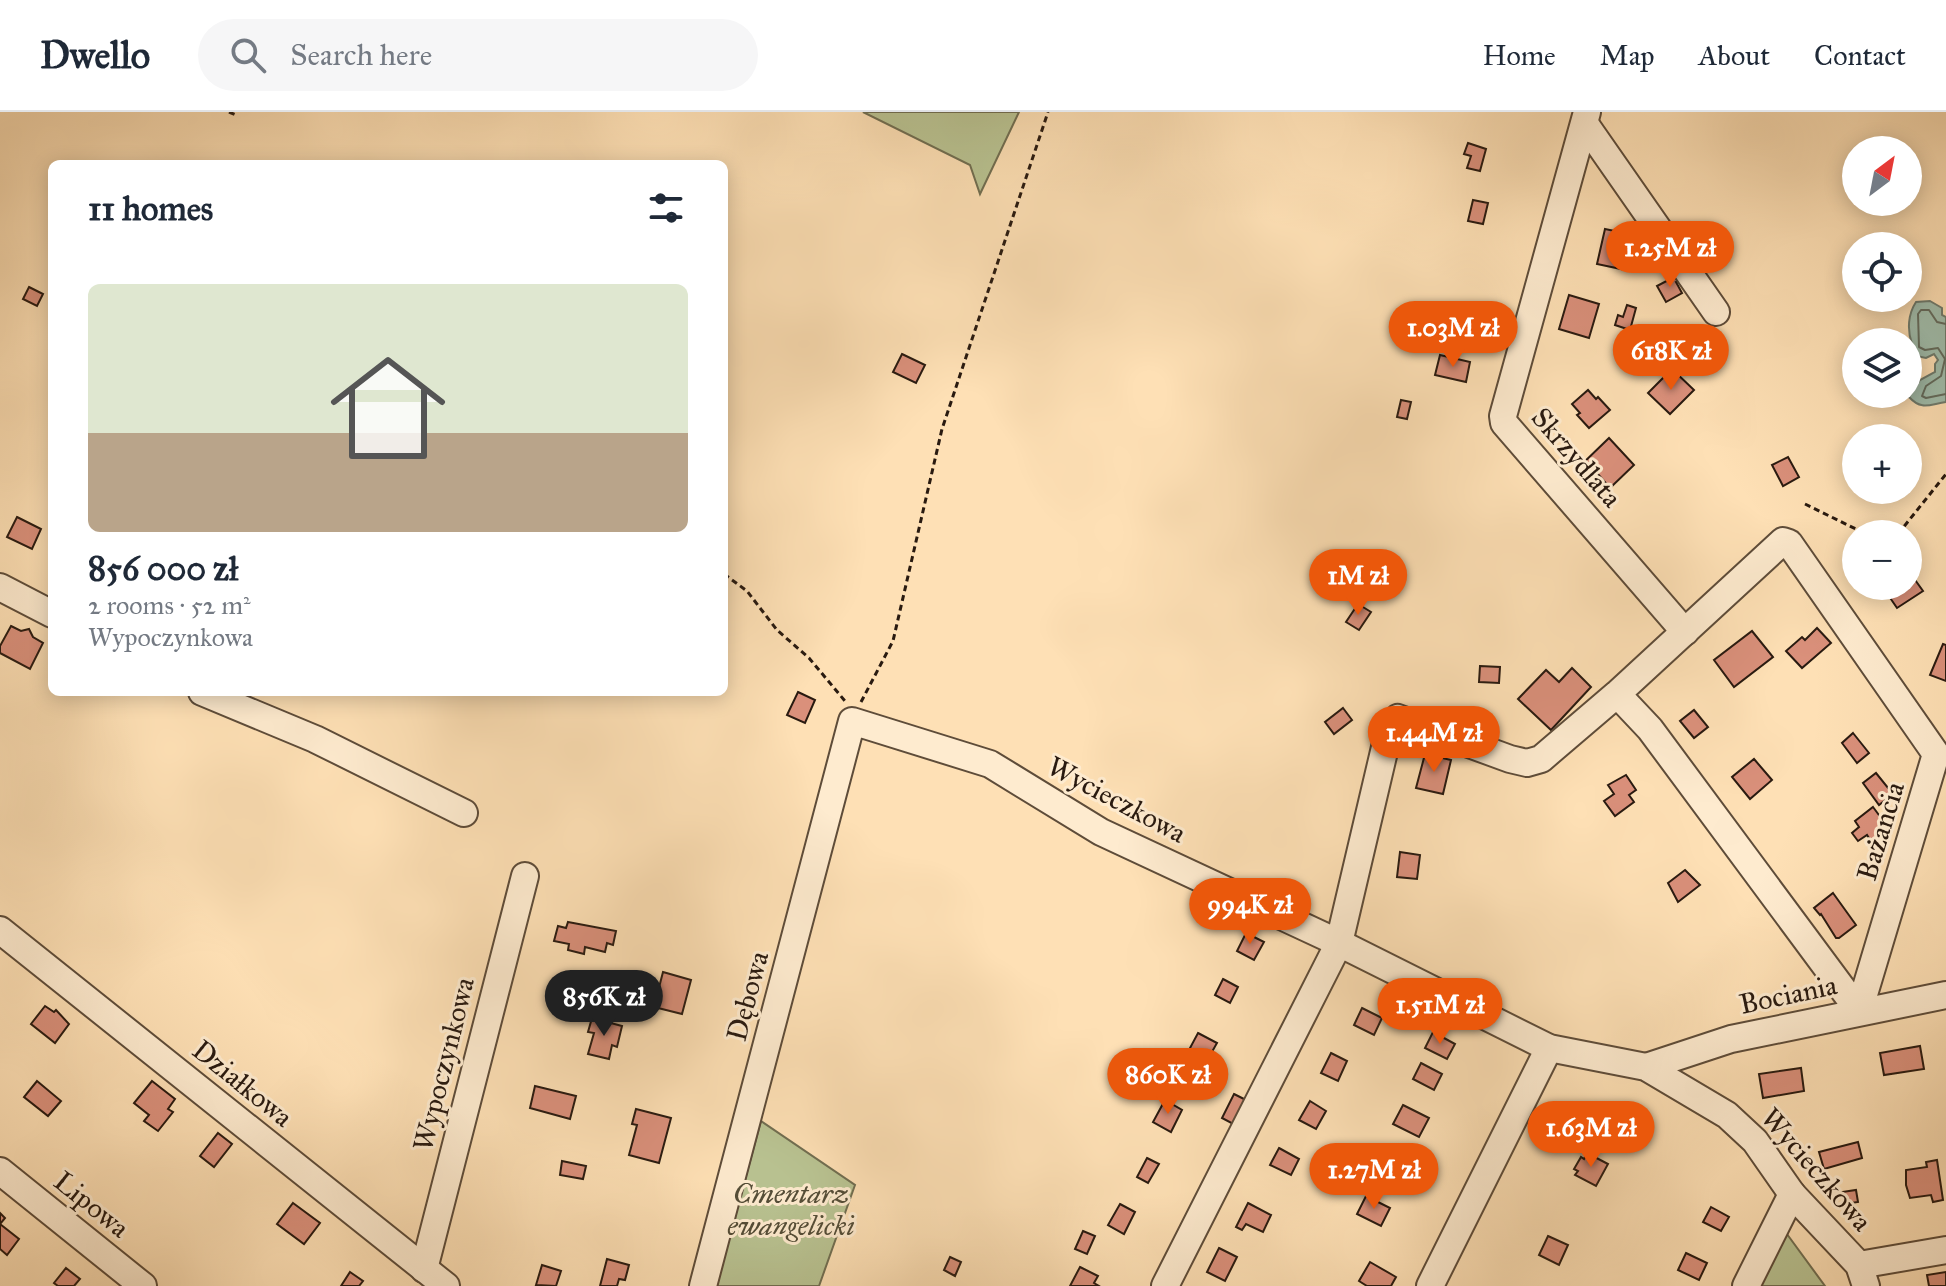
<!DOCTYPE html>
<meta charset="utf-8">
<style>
body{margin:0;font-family:"IM FELL Great Primer",serif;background:#f6f6f7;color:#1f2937;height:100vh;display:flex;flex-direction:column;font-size:30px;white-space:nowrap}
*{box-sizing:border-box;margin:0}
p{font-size:26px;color:#747a83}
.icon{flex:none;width:44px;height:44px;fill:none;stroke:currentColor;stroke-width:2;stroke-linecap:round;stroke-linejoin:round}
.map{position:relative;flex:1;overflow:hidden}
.sheet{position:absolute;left:48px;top:48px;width:680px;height:536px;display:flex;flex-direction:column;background:#fff;border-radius:12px;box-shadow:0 4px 20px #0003}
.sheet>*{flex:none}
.needle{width:52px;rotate:32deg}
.buttons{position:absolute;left:1842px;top:24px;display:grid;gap:16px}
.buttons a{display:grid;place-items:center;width:80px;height:80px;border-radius:50%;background:#fff;box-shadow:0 4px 20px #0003;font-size:40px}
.price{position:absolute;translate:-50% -68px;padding:0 18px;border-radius:28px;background:#ea580c;color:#fff;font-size:26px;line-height:52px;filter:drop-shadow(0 2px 4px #0008)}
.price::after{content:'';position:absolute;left:50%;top:48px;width:24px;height:18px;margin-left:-12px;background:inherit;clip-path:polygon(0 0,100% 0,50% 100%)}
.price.on{background:#222;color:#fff}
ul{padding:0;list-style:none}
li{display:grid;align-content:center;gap:16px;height:424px;padding:0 40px}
li span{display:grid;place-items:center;height:248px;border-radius:12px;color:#555}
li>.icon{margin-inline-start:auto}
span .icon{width:144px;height:144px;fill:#fffc;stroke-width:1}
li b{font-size:34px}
h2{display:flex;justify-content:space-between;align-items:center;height:96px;padding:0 40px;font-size:34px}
header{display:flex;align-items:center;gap:48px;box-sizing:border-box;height:112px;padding:0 40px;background:#fff;border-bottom:2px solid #e0e1e3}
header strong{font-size:38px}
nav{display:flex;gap:44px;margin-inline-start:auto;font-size:28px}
.search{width:560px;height:72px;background:#f6f6f7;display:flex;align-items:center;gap:20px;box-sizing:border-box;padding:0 28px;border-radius:44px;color:#747a83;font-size:30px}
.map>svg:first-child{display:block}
</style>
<header>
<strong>Dwello</strong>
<div class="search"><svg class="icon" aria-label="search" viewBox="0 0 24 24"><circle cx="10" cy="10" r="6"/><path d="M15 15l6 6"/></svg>Search here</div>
<nav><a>Home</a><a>Map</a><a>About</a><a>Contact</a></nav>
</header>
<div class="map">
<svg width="1946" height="1174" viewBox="0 0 1946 1174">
<rect width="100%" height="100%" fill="#fee0b5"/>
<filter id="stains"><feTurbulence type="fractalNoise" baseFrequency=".0025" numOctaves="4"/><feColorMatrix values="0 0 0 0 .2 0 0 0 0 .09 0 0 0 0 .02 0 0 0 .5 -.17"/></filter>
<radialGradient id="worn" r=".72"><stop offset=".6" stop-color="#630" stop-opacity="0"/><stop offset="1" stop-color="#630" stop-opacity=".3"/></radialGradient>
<g fill="#b9c392" stroke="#716e51" stroke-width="2">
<polygon points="863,0 1019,0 980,82 970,53"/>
<polygon points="761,1009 855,1073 819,1174 716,1174"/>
<polygon points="1784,1118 1825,1174 1755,1174"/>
</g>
<path fill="#a0bdac" stroke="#707c6e" stroke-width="2" d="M 1930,189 L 1942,196 L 1942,203 L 1946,205 L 1946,290 C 1930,292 1922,299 1909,285 L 1920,268 L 1935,260 L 1935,252 L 1938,248 L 1934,242 L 1926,246 L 1912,243 L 1908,245 L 1908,237 L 1912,232 C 1907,218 1908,202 1916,190 Z"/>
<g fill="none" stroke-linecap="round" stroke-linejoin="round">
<polyline stroke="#646c5e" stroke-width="2" points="1946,212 1937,210 1929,198 1921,198 1918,202 1919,235 1925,238 1938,236 1945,247 1941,264 1926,274 1922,284 1926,286 1946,282"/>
</g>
<g fill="#da907b" stroke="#291a10" stroke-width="2">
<polygon points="1468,31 1486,37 1480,59 1467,56 1471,44 1464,42"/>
<polygon points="1473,88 1488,91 1483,112 1468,109"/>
<polygon points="1605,117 1629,122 1621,157 1597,152"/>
<polygon points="1676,164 1679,169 1676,170 1682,181 1666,190 1657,174"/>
<polygon points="29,175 43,182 37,194 23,187"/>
<polygon points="1569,183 1599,192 1589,226 1559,217"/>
<polygon points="1627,193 1636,196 1630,218 1615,213 1618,203 1623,205"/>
<polygon points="1447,202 1470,211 1465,229 1442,222"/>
<polygon points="902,242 925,253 916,271 893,260"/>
<polygon points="1440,243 1470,250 1466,270 1435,263"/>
<polygon points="1672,257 1694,278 1670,302 1648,281"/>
<polygon points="1588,278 1596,287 1598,285 1610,298 1589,316 1577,303 1580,301 1572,292"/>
<polygon points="1401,288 1411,290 1407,307 1397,305"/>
<polygon points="1609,326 1634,353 1610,376 1597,361 1591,367 1579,355"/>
<polygon points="1788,345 1799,365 1783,374 1772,353"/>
<polygon points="17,405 41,417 32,437 7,425"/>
<polygon points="1908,458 1923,479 1897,496 1882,474 1908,474"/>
<polygon points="1358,492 1371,500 1359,518 1346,510"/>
<polygon points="11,514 21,519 29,517 33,525 43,531 30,557 0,541 0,534"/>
<polygon points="1817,516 1831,531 1802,556 1786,539 1802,525 1805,528"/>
<polygon points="1752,519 1773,545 1734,575 1714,548"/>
<polygon points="1943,532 1946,533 1946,569 1930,563"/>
<polygon points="1480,554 1500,555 1499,571 1479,570"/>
<polygon points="1572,556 1591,575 1551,618 1518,587 1546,558 1559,570"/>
<polygon points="798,580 815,588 805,611 787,603"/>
<polygon points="1343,596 1352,608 1334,622 1325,610"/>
<polygon points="1694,598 1708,615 1694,626 1680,609"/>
<polygon points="1853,621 1869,641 1857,651 1842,631"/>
<polygon points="1425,642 1451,648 1443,682 1416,676"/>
<polygon points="1754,647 1772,668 1750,687 1732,665"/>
<polygon points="1876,661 1893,682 1879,693 1863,671"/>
<polygon points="1626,663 1636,678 1629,683 1634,690 1615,704 1604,689 1614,682 1608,673"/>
<polygon points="1873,695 1890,718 1872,731 1867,723 1858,729 1852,721 1859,715 1855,709"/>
<polygon points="1400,740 1420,743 1417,767 1397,765"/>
<polygon points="1685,758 1700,773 1678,790 1668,771"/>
<polygon points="1833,781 1856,813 1839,826 1836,826 1821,802 1820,803 1814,796"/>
<polygon points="568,810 616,819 613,833 607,831 605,840 585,835 584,842 568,838 569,832 554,829 558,814 566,816"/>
<polygon points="1246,821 1264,830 1254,848 1237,839"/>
<polygon points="663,860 691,868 682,902 654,895"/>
<polygon points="1223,867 1238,875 1230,891 1215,883"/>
<polygon points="45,894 54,900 56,898 69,912 55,931 31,912"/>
<polygon points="1362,896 1382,906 1374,923 1354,913"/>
<polygon points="592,906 622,914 617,935 612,933 609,947 588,942 594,921 588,920"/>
<polygon points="1433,920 1455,932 1447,947 1425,936"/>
<polygon points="1198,921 1217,931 1200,961 1182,951"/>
<polygon points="1920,934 1924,957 1884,963 1880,941"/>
<polygon points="1331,941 1347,949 1338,969 1321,961"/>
<polygon points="1421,951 1442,962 1434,978 1413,967"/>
<polygon points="1801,956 1804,979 1763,986 1759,962"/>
<polygon points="37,969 61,989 48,1004 24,985"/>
<polygon points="152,969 175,987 168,997 173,1000 158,1019 144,1009 149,1003 134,991"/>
<polygon points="535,974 576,984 570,1007 530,996"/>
<polygon points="1234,982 1250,990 1237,1014 1222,1006"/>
<polygon points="1165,988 1182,998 1171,1020 1153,1010"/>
<polygon points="1310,989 1326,999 1316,1017 1299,1008"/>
<polygon points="1403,993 1429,1006 1419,1025 1393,1012"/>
<polygon points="1615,994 1632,1002 1623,1021 1605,1013"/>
<polygon points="636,997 671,1006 659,1051 629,1043 637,1013 632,1012"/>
<polygon points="218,1021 232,1032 214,1055 200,1044"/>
<polygon points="1858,1030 1862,1046 1824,1057 1819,1040"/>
<polygon points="1279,1036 1299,1047 1291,1063 1270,1053"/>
<polygon points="1587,1041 1608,1052 1596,1074 1575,1063 1578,1059 1574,1057 1581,1045 1584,1047"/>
<polygon points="1147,1046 1159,1052 1148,1071 1137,1065"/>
<polygon points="1937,1048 1943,1088 1933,1090 1931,1083 1910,1086 1906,1073 1906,1058 1927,1055 1926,1050"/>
<polygon points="562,1049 586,1054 583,1067 560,1063"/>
<polygon points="1856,1078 1858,1090 1844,1092 1842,1080"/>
<polygon points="1366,1084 1390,1096 1381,1114 1357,1102"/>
<polygon points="293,1091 320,1111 304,1132 277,1112"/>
<polygon points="1248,1091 1271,1103 1263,1120 1246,1112 1242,1118 1236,1115"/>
<polygon points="1120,1092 1135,1100 1124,1122 1108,1113"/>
<polygon points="1711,1095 1729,1105 1721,1119 1703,1110"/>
<polygon points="0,1101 5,1106 0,1112 19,1127 7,1143 0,1137"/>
<polygon points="1083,1119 1095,1124 1087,1142 1075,1137"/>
<polygon points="1548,1124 1568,1133 1559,1153 1539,1143"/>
<polygon points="1219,1136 1237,1145 1225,1169 1207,1160"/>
<polygon points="1686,1141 1707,1151 1699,1168 1678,1158"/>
<polygon points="950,1145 961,1150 955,1164 944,1158"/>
<polygon points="607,1147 629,1153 625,1168 619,1167 617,1174 600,1174"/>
<polygon points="1370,1150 1396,1165 1391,1174 1367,1174 1359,1169"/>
<polygon points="542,1153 561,1159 556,1174 536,1173"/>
<polygon points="1080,1155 1098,1164 1094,1171 1099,1174 1070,1174"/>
<polygon points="66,1156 80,1167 74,1174 58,1174 54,1171"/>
<polygon points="350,1160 363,1169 359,1174 341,1174"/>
<polygon points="1946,1160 1946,1174 1929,1174 1927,1163"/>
</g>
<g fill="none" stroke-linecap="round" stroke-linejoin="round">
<defs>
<g id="minor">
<polyline points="1587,0 1503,304 1504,311 1685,520"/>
<polyline points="1585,12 1716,200"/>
<polyline points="0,475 52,502"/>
<polyline points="202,580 315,627 464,701"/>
<polyline points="0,818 446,1174"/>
<polyline points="1646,955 1731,927 1946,883"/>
<polyline points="0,1059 143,1174"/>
<polyline points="1859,1153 1946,1138"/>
<polyline points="424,1157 525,764"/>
<polyline points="703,1174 852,609 990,652 1101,720 1339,831 1549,936 1646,955 1727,1003 1755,1029 1792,1082 1859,1153 1866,1174"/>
<polyline points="1165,1174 1339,831 1390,614 1398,606 1510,647 1527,651 1541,647 1617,582 1783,429 1789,431 1936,642 1859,899 1650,617 1617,582"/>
<polyline points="1430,1174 1549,936"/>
<polyline points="1746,1174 1792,1082"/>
</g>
</defs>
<use href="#minor" stroke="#5e4c39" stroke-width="30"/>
<g stroke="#291a10" stroke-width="3" stroke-dasharray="6 4" stroke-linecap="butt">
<polyline points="229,0 236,3"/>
<polyline points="1805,392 1866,422"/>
<polyline points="1898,422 1946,362"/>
<polyline points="724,462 747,479 777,518 809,546 845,589"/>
<polyline points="861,590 893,529 942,317 1048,0"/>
</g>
<use href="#minor" stroke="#feebcf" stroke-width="26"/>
</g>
<g text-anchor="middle" stroke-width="6" stroke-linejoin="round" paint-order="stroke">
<g font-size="28" fill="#291a10" stroke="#feebcf">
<text transform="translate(1577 345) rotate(49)" y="10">Skrzydlata</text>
<text transform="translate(1117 687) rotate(28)" y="10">Wycieczkowa</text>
<text transform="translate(1880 719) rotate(-73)" y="10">Bażancia</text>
<text transform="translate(1788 882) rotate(-12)" y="10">Bociania</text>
<text transform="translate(747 884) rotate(-75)" y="10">Dębowa</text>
<text transform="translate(443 952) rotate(-76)" y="10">Wypoczynkowa</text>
<text transform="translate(243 971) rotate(39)" y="10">Działkowa</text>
<text transform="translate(1817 1057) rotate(49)" y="10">Wycieczkowa</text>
<text transform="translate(92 1092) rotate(39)" y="10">Lipowa</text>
</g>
<g font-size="28" font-style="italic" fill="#544d37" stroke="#feebcf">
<text x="791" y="1091">Cmentarz<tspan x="791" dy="32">ewangelicki</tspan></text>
</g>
</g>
<rect width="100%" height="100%" filter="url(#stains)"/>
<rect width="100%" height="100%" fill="url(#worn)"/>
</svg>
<div class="buttons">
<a><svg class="needle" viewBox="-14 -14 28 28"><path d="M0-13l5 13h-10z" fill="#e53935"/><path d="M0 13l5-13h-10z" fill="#747a83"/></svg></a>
<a><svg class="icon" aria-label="locate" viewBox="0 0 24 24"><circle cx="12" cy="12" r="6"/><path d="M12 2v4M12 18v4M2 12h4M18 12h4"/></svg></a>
<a><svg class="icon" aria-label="layers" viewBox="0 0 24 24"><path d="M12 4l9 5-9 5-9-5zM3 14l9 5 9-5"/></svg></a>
<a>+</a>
<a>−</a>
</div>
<b class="price" style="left:1670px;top:177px">1.25M zł</b>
<b class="price" style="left:1453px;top:257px">1.03M zł</b>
<b class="price" style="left:1671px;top:280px">618K zł</b>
<b class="price" style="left:1358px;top:505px">1M zł</b>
<b class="price" style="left:1434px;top:662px">1.44M zł</b>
<b class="price" style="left:1250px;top:834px">994K zł</b>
<b class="price on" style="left:604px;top:926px">856K zł</b>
<b class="price" style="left:1440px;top:934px">1.51M zł</b>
<b class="price" style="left:1168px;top:1004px">860K zł</b>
<b class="price" style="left:1591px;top:1057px">1.63M zł</b>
<b class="price" style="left:1374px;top:1099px">1.27M zł</b>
<section class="sheet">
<h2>11 homes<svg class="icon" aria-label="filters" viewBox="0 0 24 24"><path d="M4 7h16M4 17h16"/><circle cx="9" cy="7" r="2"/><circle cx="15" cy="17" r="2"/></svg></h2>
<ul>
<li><span style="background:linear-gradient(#dfe7d0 60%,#b9a48a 0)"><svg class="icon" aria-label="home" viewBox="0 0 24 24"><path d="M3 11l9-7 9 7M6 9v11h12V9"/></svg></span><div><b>856 000 zł</b><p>2 rooms · 52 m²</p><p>Wypoczynkowa</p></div></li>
</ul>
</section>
</div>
